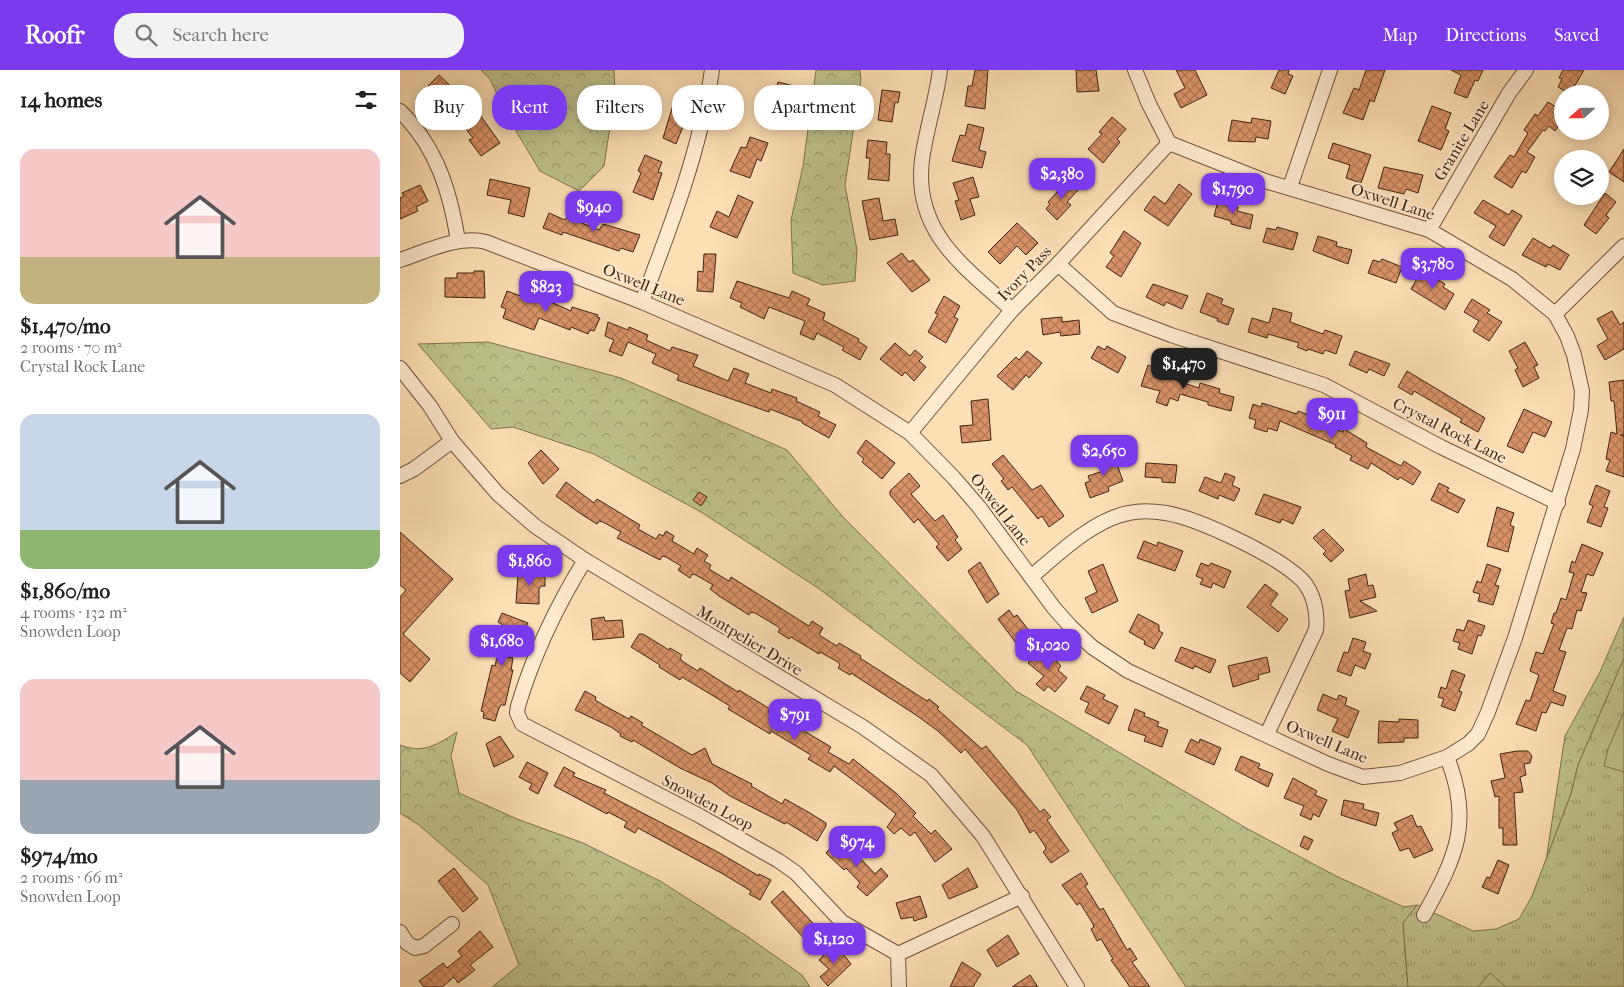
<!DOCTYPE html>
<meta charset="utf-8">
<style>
body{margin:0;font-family:"IM FELL French Canon",serif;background:#f2f2f2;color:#202124;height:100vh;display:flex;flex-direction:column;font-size:19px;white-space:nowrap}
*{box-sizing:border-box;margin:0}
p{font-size:16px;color:#757577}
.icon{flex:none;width:28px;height:28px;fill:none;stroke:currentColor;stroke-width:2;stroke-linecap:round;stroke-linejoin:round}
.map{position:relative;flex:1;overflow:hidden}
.details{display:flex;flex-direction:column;background:#fff;width:400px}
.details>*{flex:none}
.guide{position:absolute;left:15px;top:15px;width:475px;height:45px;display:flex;gap:10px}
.needle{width:32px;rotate:249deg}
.fabs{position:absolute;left:1154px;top:15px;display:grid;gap:10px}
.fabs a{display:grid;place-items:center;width:55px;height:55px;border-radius:50%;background:#fff;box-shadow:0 2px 12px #0003;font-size:25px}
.price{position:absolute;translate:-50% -42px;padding:0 11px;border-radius:10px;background:#7c3aed;color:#fff;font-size:16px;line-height:32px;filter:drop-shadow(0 1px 2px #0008)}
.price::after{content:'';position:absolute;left:50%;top:30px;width:15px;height:11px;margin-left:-8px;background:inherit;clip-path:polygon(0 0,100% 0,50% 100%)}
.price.selected{background:#222;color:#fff}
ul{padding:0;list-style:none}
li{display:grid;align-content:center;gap:10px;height:265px;padding:0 20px}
li span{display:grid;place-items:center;height:155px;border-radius:15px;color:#555}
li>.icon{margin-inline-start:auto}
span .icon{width:90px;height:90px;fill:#fffc;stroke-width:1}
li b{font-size:21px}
h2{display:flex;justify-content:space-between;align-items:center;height:60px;padding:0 20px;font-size:21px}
.pill{padding:0 18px;border-radius:20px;background:#fff;box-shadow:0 2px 12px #0003;font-size:18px;line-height:45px}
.pill.selected{background:#7c3aed;color:#fff}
header{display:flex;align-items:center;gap:30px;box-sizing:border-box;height:70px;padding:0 25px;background:#7c3aed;color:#fff}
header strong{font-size:24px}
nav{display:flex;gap:28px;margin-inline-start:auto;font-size:18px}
.search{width:350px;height:45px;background:#f2f2f2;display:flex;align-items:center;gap:12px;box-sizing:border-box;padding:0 18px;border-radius:20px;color:#757577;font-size:19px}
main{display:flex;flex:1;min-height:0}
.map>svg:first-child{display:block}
</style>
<header>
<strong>Roofr</strong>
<div class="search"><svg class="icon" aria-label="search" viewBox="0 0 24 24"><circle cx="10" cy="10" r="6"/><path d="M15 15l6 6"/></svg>Search here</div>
<nav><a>Map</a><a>Directions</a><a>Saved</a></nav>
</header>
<main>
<section class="details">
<h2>14 homes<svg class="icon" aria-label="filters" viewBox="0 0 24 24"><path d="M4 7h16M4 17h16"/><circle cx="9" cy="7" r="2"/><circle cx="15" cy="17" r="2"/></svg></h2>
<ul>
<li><span style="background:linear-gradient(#f6c9c9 70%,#c2b280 0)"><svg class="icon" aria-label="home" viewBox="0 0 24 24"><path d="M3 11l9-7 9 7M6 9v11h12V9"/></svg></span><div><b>$1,470/mo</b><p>2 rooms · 70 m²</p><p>Crystal Rock Lane</p></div></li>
<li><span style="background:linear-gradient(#c9d6e8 75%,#8fb573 0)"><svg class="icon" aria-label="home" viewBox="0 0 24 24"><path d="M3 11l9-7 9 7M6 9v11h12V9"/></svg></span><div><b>$1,860/mo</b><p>4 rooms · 132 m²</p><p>Snowden Loop</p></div></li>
<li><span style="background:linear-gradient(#f6c9c9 65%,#9aa5b1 0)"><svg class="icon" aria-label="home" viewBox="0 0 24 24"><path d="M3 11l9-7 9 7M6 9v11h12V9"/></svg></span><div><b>$974/mo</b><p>2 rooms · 66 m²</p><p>Snowden Loop</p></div></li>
</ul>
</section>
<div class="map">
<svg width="1224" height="917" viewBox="0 0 1224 917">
<defs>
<pattern id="forest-crowns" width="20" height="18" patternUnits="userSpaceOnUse" patternTransform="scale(1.25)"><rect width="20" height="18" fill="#bec28e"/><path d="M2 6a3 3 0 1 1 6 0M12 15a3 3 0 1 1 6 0" fill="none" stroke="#9c9d73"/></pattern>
<pattern id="park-tufts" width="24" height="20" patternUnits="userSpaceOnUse" patternTransform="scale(1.25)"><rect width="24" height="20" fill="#bec28e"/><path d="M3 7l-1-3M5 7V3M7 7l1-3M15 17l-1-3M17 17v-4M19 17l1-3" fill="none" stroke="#9c9d73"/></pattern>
<pattern id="building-cross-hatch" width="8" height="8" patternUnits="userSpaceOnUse" patternTransform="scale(1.25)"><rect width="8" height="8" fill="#d99268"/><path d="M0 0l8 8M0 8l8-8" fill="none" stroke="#b17754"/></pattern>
</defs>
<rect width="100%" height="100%" fill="#fddfb5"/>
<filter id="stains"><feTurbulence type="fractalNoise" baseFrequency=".004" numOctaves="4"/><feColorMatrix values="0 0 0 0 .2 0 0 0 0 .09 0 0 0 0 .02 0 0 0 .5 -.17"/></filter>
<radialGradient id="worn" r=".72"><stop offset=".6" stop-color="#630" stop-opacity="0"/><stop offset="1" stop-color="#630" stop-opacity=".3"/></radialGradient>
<g fill="url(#forest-crowns)" stroke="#7f7450">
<polygon points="81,0 214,0 215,24 204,96 179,121 140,101 110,51 90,9"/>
<polygon points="416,0 460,0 461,9 445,115 457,180 455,211 423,215 393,203 391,150 403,96"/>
<polygon points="88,272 221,308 387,380 443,447 616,621 846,758 936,806 1004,837 1017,835 1003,853 1008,917 786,917 627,675 418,518 301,442 194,384 113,357 91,359 18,274"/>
<polygon points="1224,547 1224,588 1178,695 1171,724 1132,827 1146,791 1165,666 1200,602"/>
<path d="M 57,662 L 51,686 L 59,723 L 117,749 L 183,773 L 260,811 L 348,867 L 402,905 L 410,917 L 92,917 L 119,895 L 88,815 L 19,755 L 0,743 L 0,675 C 23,684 37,675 57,662 Z"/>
</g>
<polygon fill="url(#park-tufts)" stroke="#7f7450" points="1224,588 1224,917 1008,917 1003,853 1017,835 1073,861 1096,859 1119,849 1132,826 1171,724 1178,695"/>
<g fill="#bec28e" stroke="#7f7450">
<polygon points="1224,642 1224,702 1204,696 1208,679"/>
<polygon points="1090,903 1106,917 1078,917"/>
</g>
<g fill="url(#building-cross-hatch)" stroke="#402511">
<polygon points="575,0 588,0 585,39 565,36 568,16 572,16"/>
<polygon points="676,0 696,0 699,21 677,22"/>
<polygon points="776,0 795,0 807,25 781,38 774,24 785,18"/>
<polygon points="879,0 889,0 888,4 893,6 885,24 871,18"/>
<polygon points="966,0 985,0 974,32 970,30 963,50 943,43 954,18 959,20"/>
<polygon points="1051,0 1083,0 1078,11 1075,10 1067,28 1054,23 1061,5"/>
<polygon points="1163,0 1184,0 1170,24 1158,17 1162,9 1159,8"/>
<polygon points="39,5 61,26 51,37 45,31 43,34 26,18"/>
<polygon points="378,12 394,16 392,24 398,26 395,41 388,39 385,54 356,48 360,31 373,34"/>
<polygon points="482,20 500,22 498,33 495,32 492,52 478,50"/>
<polygon points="274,32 287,37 280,53 284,54 276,74 263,68"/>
<polygon points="1148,32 1159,39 1155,46 1162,51 1155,61 1149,56 1145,61 1143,60 1127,82 1135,87 1126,103 1122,101 1112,118 1094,107 1110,85 1114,87 1128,63 1124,60 1135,44 1138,46"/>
<polygon points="1032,36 1051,43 1045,59 1049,61 1041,80 1018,71"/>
<polygon points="78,42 100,73 81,86 69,70 73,68 62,54"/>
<polygon points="712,47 726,59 717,69 720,72 703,93 688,79 702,64 699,62"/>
<polygon points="852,48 871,51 868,69 856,67 855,72 828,71 832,50 851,53"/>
<polygon points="568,54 584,58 579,80 586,82 582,98 552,91 560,65 565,66"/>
<polygon points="350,67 368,73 361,91 357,89 350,108 330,101 341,77 346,78"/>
<polygon points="468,70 487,72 486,84 490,84 489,111 468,109 470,88 466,88"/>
<polygon points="933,73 971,85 961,113 946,108 950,95 928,88"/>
<polygon points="1224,79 1224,112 1209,102"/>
<polygon points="245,85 262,92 258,102 262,103 253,130 233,122 241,103 238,101"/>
<polygon points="984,97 1023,105 1018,123 1006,119 1004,124 978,118"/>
<polygon points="573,107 579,127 570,129 575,145 561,150 555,131 559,130 553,113"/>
<polygon points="90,109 130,118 124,147 108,143 111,130 87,125"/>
<polygon points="668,110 679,119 667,132 671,135 657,150 646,139 650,134 648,132"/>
<polygon points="779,114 792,124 768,156 744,140 754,126 765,134"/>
<polygon points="20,115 28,131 16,137 18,141 0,149 0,128 4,126 2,123"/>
<polygon points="1205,123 1216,132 1206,145 1209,148 1196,164 1184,155"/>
<polygon points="338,125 353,132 337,168 310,157 317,141 329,147"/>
<polygon points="479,128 483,151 495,149 498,165 470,170 462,131"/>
<polygon points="1083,130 1109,145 1112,140 1122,146 1104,176 1089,167 1096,156 1074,143"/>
<polygon points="818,131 838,137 837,141 853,145 850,159 831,154 831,151 814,146"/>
<polygon points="149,143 165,150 167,147 199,160 203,154 240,165 233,182 221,178 219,181 163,162 162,165 143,158"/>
<polygon points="617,153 638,173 626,185 617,176 600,194 588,182"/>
<polygon points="877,157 898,163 893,180 863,172 867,158 876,160"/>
<polygon points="724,161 741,173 721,207 706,197 714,186 710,183"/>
<polygon points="918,166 937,172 936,176 952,180 948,194 913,181"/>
<polygon points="1133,168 1150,178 1153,175 1169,185 1160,200 1148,194 1146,197 1122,185"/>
<polygon points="502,183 509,192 513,190 530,210 512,222 487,193"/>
<polygon points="304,184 316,184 313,222 297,221 298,201 303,202"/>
<polygon points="982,189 1002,197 996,213 968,203 973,190 980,192"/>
<polygon points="1022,200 1045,214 1043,217 1054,224 1045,240 1011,219"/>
<polygon points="74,201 84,201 85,228 45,227 45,208 57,208 57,203 74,203"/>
<polygon points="337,211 389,228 392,221 410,229 407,235 425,243 423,250 459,269 458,271 467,277 460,290 442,280 444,277 417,263 414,270 400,264 405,251 369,237 364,249 340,237 342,233 330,228"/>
<polygon points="753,214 788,226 782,239 766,232 764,236 746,227"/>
<polygon points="133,218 149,224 146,230 171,241 172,237 198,245 197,247 200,248 194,261 190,260 188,264 171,257 170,260 139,248 134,260 103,248 106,239 101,237 107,221 129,229"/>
<polygon points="807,223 823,229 821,234 834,239 828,255 817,251 818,249 800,242"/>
<polygon points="544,226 560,236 554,247 558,249 546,273 528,262 538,244 535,243"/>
<polygon points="1072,229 1090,240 1087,243 1102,252 1089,271 1073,261 1079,251 1064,242"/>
<polygon points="873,238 892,243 890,252 923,264 925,260 942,266 936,284 925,280 923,284 908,279 907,281 897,277 899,273 868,264 867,268 848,262 852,248 869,253"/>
<polygon points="1212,241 1220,255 1224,252 1224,279 1205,290 1197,276 1208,269 1197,249"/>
<polygon points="662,247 662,252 679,250 680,264 661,266 660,262 643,265 641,249"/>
<polygon points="208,252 228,260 229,257 248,265 246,270 270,281 272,277 298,285 293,296 328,311 334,298 349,304 345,313 371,323 372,319 397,328 396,331 420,342 418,346 436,355 429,368 402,353 403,352 370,339 369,342 277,310 279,305 252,293 256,284 228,272 222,286 209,281 214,270 205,266"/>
<polygon points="1125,272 1138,295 1134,297 1139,308 1123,317 1115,300 1118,298 1109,281"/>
<polygon points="495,273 510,286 515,280 523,287 519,291 526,297 514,311 505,302 502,306 480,289"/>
<polygon points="698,276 705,280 707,276 726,287 718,303 691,288"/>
<polygon points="627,281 642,293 629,308 626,305 613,320 597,306 616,287 619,290"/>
<polygon points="955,281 990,294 984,306 969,299 967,303 949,295"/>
<polygon points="748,295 773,306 772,309 799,318 800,313 820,319 819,323 834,327 831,341 808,335 808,332 780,324 778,331 770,328 767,336 756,332 760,321 741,316"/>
<polygon points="1007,301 1085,348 1078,362 1060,352 1062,349 1014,321 1012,325 998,317"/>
<polygon points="1224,310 1224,365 1220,365 1224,366 1224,407 1206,401 1210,390 1206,389 1211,362 1217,364 1214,331 1211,331 1209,312"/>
<polygon points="588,329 591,370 562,373 560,356 573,355 571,331"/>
<polygon points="862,333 897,344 898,341 917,348 916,352 943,362 944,359 967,373 966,377 1001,396 1004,391 1021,402 1013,415 1000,407 998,410 971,393 968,399 950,390 952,386 935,377 936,375 880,351 877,361 868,358 867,362 854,358 856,350 849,348 853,334 861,337"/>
<polygon points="1124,339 1152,352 1145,367 1133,362 1123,383 1107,376"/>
<polygon points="466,370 495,393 482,409 462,392 464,389 457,383"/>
<polygon points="141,380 159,399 143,414 128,393"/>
<polygon points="712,381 723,411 708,417 709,421 690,428 685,413 690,411 688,406 706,400 701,385"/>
<polygon points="603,385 632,420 641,415 664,446 649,457 642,446 638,449 612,417 608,420 601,411 604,409 592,394"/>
<polygon points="746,393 777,395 775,413 762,412 762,408 745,407"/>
<polygon points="509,403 520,416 511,424 535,451 543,445 558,467 555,470 562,479 548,491 536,477 539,474 518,449 514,453 490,425 490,421"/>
<polygon points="825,403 835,407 832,415 840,419 834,431 819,425 818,429 799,421 805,407 821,413"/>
<polygon points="166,412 194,433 197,429 240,455 238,459 256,469 259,464 263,466 266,461 274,466 272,471 294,484 297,478 308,485 304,491 311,495 309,499 329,511 331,507 409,556 412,551 423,558 419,565 437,576 439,573 461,586 460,588 527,631 529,629 539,637 537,639 582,679 586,676 640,742 644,739 651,747 647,750 669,781 651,793 643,782 646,780 645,776 634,760 630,763 617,740 565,679 561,683 538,661 516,645 451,603 450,605 438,598 440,595 438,592 420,582 419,584 391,567 389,569 378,562 380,559 377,556 355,543 351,542 349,545 319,526 310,519 313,515 296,505 292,504 290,508 278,500 281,496 266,487 262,486 260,490 229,474 217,468 221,462 203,452 199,451 197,454 181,444 156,426"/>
<polygon points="1039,413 1049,418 1047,421 1065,430 1058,443 1031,430"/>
<polygon points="1196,415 1210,421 1204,437 1208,438 1201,457 1187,452 1193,436 1189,434"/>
<polygon points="299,422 307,427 301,436 293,430"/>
<polygon points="864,424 901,437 893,454 882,449 880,453 855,444"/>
<polygon points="1097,437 1114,443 1110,455 1114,457 1108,482 1087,476"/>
<polygon points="923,459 944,480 931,492 923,484 926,481 913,468"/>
<polygon points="0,462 53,509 3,564 30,589 10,612 0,603 0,527 6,520 0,515"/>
<polygon points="744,471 757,476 758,472 783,481 775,501 737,488"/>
<polygon points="1182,474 1203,483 1193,506 1187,504 1181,522 1187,523 1181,541 1177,540 1172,559 1167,558 1159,580 1166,582 1153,621 1166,626 1163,636 1151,632 1146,643 1142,642 1136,661 1116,654 1126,630 1130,631 1139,605 1130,601 1136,582 1143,584 1154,554 1151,553 1154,543 1156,543 1161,528 1166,530 1174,503 1169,502 1172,491 1175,493"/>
<polygon points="580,492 599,524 587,533 568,501"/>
<polygon points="801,493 809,496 811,493 831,501 824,518 813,513 811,518 800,514 803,509 796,506"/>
<polygon points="703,494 718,531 692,543 685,528 697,522 688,501"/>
<polygon points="1087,494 1101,499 1095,515 1099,516 1093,535 1078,531 1080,524 1073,522 1077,511 1081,513"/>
<polygon points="124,501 145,503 145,516 141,516 139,519 139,534 116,533 118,504 124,505"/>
<polygon points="966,504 968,516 973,515 976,527 960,531 977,541 950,548 945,521 950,520 948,509"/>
<polygon points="865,514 878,524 870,535 888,549 878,562 847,537"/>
<polygon points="609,540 614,547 617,545 630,562 616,573 598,549"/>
<polygon points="102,543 128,553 122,565 118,564 116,566 107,587 113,588 111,600 113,600 105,635 101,635 99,638 95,651 83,648 84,642 81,641 92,595 95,596 99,578 94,576 103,555 98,552"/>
<polygon points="738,544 759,555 759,561 763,563 754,579 744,574 745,571 729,562"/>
<polygon points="204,547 205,551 222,550 224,567 193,570 191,549"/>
<polygon points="1068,550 1085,556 1081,566 1078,565 1072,584 1058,579 1060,573 1053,571 1057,559 1064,561"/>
<polygon points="239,564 243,564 269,580 270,578 282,585 280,588 282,591 298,601 300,598 338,622 339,620 370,639 368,642 371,645 387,655 389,652 431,677 428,682 449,694 453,689 496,723 516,743 513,746 531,764 535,760 552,779 535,792 515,762 510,766 501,758 494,764 487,757 496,744 466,720 434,696 430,702 408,689 411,685 371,661 370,664 328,639 330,636 320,630 282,607 280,610 259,597 260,595 231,577"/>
<polygon points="953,568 966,572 963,581 971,584 965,599 955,595 951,606 937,601 944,582 948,583"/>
<polygon points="643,577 661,596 658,600 667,608 655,622 648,616 644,621 636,614 644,606 628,593"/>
<polygon points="781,577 816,590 810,603 795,596 793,599 775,591"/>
<polygon points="867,587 870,602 858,605 859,609 833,617 828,596"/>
<polygon points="1052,600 1065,605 1059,621 1062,622 1055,641 1041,636 1044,629 1038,627 1041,617 1046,619"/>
<polygon points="687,616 705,625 703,629 718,636 709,654 685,642 689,633 680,629"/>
<polygon points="185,621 196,627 195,630 205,636 229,649 231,646 243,653 241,655 292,685 305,678 312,694 352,714 351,716 382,734 385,729 410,743 426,753 426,756 417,771 386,752 385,754 330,726 312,713 280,698 233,670 232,672 220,666 221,664 211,657 175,640"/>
<polygon points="923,624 937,630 939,625 947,628 945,635 959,641 948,668 932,661 938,649 917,640"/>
<polygon points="735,639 745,643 744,646 759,652 757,656 768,660 762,677 744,671 746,666 728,660"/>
<polygon points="999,649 1018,650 1018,668 1004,668 1004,672 978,673 979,651 999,652"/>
<polygon points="100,666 114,687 94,697 86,674"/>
<polygon points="791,669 799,673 800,669 821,678 814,695 785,682"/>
<polygon points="1117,681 1128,681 1132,686 1130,693 1124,694 1126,705 1120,707 1123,722 1114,723 1117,775 1103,775 1103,758 1099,758 1099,726 1095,727 1091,711 1105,708 1100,684"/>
<polygon points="841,686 860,694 858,698 873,704 868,717 835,700"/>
<polygon points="127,692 148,703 138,724 129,719 132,714 119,707"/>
<polygon points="164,697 175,703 173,706 206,720 204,723 316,781 359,806 359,804 371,810 360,830 349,824 351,821 323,804 238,758 235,763 224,757 227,752 208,742 207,744 154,716"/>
<polygon points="893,708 917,721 915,725 927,730 919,747 913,744 911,750 900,745 904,736 884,728"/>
<polygon points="944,730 964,734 963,739 979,743 976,756 941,745"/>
<polygon points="1012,745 1017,757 1021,756 1033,780 1014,788 1009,778 1000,781 992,763 998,760 994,753"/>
<polygon points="904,766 913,770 908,780 900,776"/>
<polygon points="437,771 448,781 451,778 475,804 481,798 488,806 467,826 457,817 460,813 446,798 444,800 426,783"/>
<polygon points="1098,790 1109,795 1098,824 1082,817 1087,807 1090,808"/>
<polygon points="54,798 78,829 63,842 38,811"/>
<polygon points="568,798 578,817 549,829 542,815"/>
<polygon points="681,803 688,814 685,816 700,840 703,838 727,880 730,878 737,889 732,892 750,917 730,917 711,890 713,889 701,869 697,871 691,859 694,857 693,854 680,833 677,835 662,815"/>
<polygon points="383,821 423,864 410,875 371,832"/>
<polygon points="520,826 527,847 514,851 513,847 501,849 496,833"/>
<polygon points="80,861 93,877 70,895 75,900 58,913 54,907 42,917 24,917 19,911 43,893 47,898 62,886 58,881"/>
<polygon points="608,865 619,884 597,897 587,880"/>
<polygon points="435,874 451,894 428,916 420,907 429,899 419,890"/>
<polygon points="562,892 581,904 573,917 550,917"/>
<polygon points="630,905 638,917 612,917"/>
</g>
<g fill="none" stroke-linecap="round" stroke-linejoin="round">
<defs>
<g id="street">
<path d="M 540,0 C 536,31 526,60 522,90 C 513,163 565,197 612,240"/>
<path d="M 0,41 C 37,78 50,121 58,171"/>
<polyline points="890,117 930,0"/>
<polyline points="1029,160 1109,23 1126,0"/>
<path d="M 0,190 C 27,181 58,165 86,172 L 242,232 L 435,315 L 510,363 L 554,408 L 579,437 L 654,538 L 670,556 L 692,577 L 728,601 L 928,694 L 963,707 L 1000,703 L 1047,687 L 1068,674 L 1078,664 L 1088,642 L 1115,568 L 1173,379 L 1181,340 L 1182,321 L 1174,285 L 1167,266 L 1155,244 L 1112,209 L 1029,160 L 865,111 L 769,73 L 749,34 L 735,0"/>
<polyline points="658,194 713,243 771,265 924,315 1041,377 1158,433"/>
<path d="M 242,232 C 271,156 300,81 312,0"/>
<polyline points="1155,244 1224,176"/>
<polyline points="0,298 30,336 52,371 98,424 135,456 185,490 463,657 531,705 583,766 677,917"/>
<polyline points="510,363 612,240 658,194 769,73"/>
<polyline points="0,406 14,399 52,371"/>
<path d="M 185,490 C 156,537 134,583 118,636 L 117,643 L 122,654 L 300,746 L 379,791 L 396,803 L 442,852 L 498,884"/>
<path d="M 631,507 C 657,485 694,449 729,443 C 741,440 754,441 766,443 C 800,449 878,486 902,510 C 914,523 918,543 916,560 L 867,664"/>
<path d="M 1024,845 C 1056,787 1073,752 1047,687"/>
<polyline points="0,862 7,873 15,878 24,876 52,854"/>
<polyline points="498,884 622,826"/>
<polyline points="498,884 499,917"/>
</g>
</defs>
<use href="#street" stroke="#6f543a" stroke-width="16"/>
<use href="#street" stroke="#feeacf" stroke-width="14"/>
</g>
<g text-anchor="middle" stroke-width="4" stroke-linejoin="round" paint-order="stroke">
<g font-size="16" fill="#402511" stroke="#feeacf">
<text transform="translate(1061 70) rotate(-59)" y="6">Granite Lane</text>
<text transform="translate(993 131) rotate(18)" y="6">Oxwell Lane</text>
<text transform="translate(624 203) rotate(-46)" y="6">Ivory Pass</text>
<text transform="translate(244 214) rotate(22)" y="6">Oxwell Lane</text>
<text transform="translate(1050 360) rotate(27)" y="6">Crystal Rock Lane</text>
<text transform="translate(601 439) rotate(52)" y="6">Oxwell Lane</text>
<text transform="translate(350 570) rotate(31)" y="6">Montpelier Drive</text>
<text transform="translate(927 671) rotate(23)" y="6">Oxwell Lane</text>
<text transform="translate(308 732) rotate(28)" y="6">Snowden Loop</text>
</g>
</g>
<rect width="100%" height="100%" filter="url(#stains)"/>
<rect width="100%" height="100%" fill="url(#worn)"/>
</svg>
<div class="fabs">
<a><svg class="needle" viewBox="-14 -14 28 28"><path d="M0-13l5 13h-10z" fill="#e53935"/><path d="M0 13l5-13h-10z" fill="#757577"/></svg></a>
<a><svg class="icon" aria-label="layers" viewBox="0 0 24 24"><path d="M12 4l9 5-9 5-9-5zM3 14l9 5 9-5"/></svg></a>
</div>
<b class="price" style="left:662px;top:130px">$2,380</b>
<b class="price" style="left:833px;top:145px">$1,790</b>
<b class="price" style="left:194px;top:163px">$940</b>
<b class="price" style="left:1033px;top:220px">$3,780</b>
<b class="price" style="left:146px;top:243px">$823</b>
<b class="price selected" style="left:784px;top:320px">$1,470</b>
<b class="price" style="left:932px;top:370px">$911</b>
<b class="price" style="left:704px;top:407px">$2,650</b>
<b class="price" style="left:130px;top:517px">$1,860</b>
<b class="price" style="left:102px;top:597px">$1,680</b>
<b class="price" style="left:648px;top:601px">$1,020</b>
<b class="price" style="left:395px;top:671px">$791</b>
<b class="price" style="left:457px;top:798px">$974</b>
<b class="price" style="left:434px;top:895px">$1,120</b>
<div class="guide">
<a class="pill">Buy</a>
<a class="pill selected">Rent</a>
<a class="pill">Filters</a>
<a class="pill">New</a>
<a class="pill">Apartment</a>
</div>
</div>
</main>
